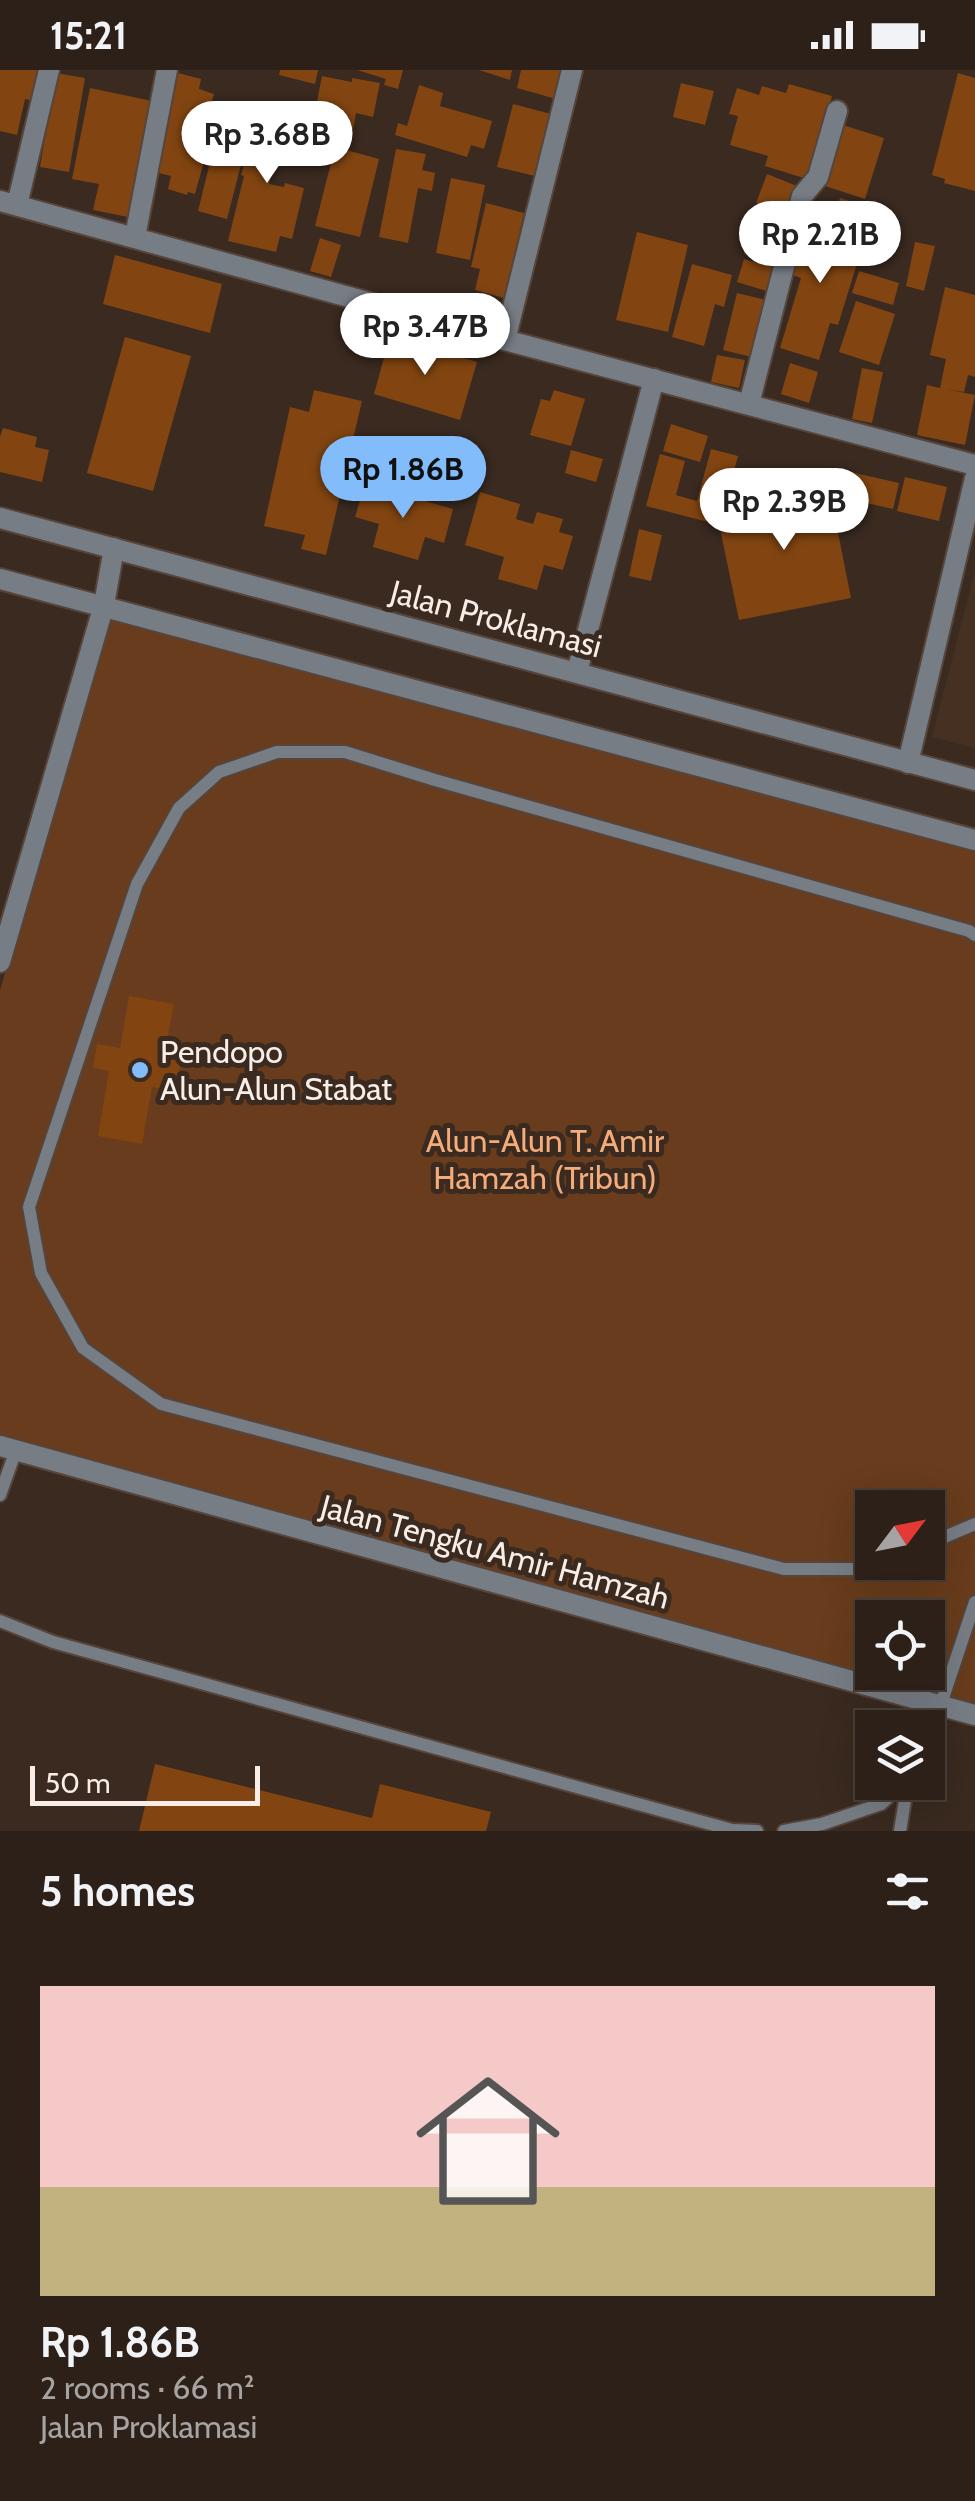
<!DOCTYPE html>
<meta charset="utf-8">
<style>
body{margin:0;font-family:Cabin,sans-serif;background:#342821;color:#f1f3f6;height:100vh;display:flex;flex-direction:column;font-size:38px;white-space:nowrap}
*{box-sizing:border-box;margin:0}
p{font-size:32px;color:#a6a3a2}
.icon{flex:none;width:55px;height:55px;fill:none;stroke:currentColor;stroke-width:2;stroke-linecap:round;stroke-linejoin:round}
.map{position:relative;height:1761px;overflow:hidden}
.panel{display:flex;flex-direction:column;background:#2c2018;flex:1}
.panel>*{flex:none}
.needle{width:65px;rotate:58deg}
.tools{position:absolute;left:855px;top:1420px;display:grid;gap:20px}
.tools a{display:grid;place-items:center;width:90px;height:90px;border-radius:0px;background:#2c2018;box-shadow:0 10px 40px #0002,0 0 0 2px #483e37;font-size:50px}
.scale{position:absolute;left:30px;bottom:25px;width:230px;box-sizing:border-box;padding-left:10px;border:5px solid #f8eee7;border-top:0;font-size:28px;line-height:35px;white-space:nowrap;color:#f8eee7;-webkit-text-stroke:8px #3a2a20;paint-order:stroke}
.price{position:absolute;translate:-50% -85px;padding:0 22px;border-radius:35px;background:#fff;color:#222;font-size:32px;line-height:65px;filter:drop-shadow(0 2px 5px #0008)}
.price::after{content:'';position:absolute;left:50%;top:60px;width:30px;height:22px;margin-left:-15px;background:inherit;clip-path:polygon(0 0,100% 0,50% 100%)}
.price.selected{background:#82bcfa;color:#111}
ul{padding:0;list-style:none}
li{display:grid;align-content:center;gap:20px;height:530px;padding:0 40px}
li span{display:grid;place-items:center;height:310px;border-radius:0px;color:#555}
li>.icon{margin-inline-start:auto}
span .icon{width:180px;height:180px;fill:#fffc;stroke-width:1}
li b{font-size:42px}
h2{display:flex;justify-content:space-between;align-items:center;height:120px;padding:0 40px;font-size:42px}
.status{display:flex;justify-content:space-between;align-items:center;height:70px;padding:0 50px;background:#2c2018;direction:ltr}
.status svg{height:28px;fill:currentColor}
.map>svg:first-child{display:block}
</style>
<div class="status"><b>15:21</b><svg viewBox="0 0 49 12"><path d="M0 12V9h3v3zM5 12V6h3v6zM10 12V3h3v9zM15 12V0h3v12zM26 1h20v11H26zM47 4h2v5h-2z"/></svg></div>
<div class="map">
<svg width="975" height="1761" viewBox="0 0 975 1761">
<rect width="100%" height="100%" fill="#3a2a20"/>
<polygon fill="#453021" points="975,501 975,678 932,667"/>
<path fill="#683c1c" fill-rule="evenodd" d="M 109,544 L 975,776 L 975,1640 L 0,1368 L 0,920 ZM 872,1438 L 928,1438 L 928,1492 L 872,1492 ZM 872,1548 L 928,1548 L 928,1602 L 872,1602 Z"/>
<g fill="#824511">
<polygon points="0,0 45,0 38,32 25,29 17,65 0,61"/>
<polygon points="280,0 318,0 315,14 279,5"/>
<polygon points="357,0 403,0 398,19 384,15 386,9"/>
<polygon points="479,0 512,0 510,10"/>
<polygon points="521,0 563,0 556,29 517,18"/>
<polygon points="56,3 85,8 69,102 40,97"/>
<polygon points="178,3 201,9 199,19 214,24 211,34 219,37 195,124 188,122 187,125 168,119 171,106 151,101"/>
<polygon points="958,3 975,8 975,121 944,113 945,109 932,105"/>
<polygon points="322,6 352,12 352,8 380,13 373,47 356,43 352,65 312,57"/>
<polygon points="681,13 714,21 705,55 673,47"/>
<polygon points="789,14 832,26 807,109 765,96 768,86 730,75 738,46 729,44 737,18 759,25 762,16 786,23"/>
<polygon points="419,15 443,23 440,36 492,51 484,79 471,75 467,87 395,65 398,53 407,56"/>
<polygon points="90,18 157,32 133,148 93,140 99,114 72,109"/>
<polygon points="513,34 551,44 535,106 497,97"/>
<polygon points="260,37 282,43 279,53 303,60 293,93 276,88 269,114 284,117 285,113 304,118 292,169 280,166 276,182 228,171 244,106 241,105"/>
<polygon points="222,44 252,52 227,149 198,141"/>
<polygon points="843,55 884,68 865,129 825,116"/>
<polygon points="335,77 379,89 360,167 315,156"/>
<polygon points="396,79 426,84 422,100 435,103 432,121 418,118 408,173 379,167"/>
<polygon points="767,104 797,116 787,144 756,133"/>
<polygon points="451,108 485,115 470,190 436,183"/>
<polygon points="840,128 874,139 866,164 832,153"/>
<polygon points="486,133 524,143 504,228 475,220 480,199 471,197"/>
<polygon points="758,138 792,149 778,195 744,184"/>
<polygon points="805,149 865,168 838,255 830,253 819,290 780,278 801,208 789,204"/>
<polygon points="637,162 688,175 668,262 616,250"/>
<polygon points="320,168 341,175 331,207 310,201"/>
<polygon points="915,172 935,176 924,221 906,216"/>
<polygon points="115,185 222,214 210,263 103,234"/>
<polygon points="744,189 776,198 770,222 737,212"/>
<polygon points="692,194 732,205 724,237 715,234 704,276 672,267"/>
<polygon points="859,201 899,213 893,235 852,223"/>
<polygon points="945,217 975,225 975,307 968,305 964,322 946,319 975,325 965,375 917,365 927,315 940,318 946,289 930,285"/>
<polygon points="737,223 774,232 760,289 723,280"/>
<polygon points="856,231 895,244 879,295 839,282"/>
<polygon points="390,266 477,292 460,350 374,324"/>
<polygon points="125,267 191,286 153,421 87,403"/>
<polygon points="717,285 745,290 739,318 711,312"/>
<polygon points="790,293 818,302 809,333 781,324"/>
<polygon points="862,298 883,302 872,353 852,349"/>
<polygon points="314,320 362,331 326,485 301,479 305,465 264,456 290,337 309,342"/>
<polygon points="554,320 585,329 571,376 530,365 541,329 550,331"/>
<polygon points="671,354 708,366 700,392 663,381"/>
<polygon points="3,358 37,367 35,377 49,380 42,412 0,402 0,367"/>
<polygon points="711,379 738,386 729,420 722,418 712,453 646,436 660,384 685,391 676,425 697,431"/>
<polygon points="571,380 603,389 596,412 565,403"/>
<polygon points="846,401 899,413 893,439 840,427"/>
<polygon points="905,407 947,417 939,451 897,441"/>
<polygon points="365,414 453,439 444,473 425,467 418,490 373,477 379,454 355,447"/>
<polygon points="829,417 851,528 739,550 716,439"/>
<polygon points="480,422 520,434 516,449 533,454 537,442 563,449 559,462 573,466 563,500 544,495 537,520 498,509 504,487 465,475"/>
<polygon points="639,459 662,465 651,511 629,506"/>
<polygon points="129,926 174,934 165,982 182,985 176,1022 152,1017 142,1074 98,1066 109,1001 93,998 97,974 120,978"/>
<polygon points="155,1694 372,1748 380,1714 491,1742 486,1761 139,1761"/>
</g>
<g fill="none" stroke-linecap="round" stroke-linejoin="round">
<defs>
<g id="service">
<polyline points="0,1425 16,1380"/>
<polyline points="928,1474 975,1454"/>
<polyline points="875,1492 855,1499 784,1499 161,1334 83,1278 41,1203 29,1137 137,814 179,738 219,702 277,682 345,682 435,710 969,861 975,865"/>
<polyline points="0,1551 53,1572 732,1760 757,1761"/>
<polyline points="928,1673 975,1532"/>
<polyline points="784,1761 822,1754 881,1734 905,1712"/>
<polyline points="900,1761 908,1712"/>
</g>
<g id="minor">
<polyline points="0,131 505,270 975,395"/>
<polyline points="17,135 49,0"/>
<polyline points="135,167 167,0"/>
<polyline points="505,270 572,0"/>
<polyline points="749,334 802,126 818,107 837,41"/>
<polyline points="577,602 654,309"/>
<polyline points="908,693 975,408"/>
<polyline points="0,892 104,535 114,478"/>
<polyline points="0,1376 975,1645"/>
</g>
<g id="tertiary">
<polyline points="0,448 975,710"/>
<polyline points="0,509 975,770"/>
</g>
</defs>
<use href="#service" stroke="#55453c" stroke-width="16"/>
<use href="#minor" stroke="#55453c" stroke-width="24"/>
<use href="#tertiary" stroke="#55453c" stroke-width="24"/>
<use href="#service" stroke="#777d84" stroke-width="12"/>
<use href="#minor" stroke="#777d84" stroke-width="20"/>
<use href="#tertiary" stroke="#777d84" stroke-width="20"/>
</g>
<circle fill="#82bcfa" stroke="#3a2a20" stroke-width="4" cx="140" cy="1000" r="10"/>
<g text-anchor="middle" stroke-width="10" stroke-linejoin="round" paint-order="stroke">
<g font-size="32" fill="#f8eee7" stroke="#3a2a20">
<text transform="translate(496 549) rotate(15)" y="11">Jalan Proklamasi</text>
<text transform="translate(495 1482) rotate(15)" y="11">Jalan Tengku Amir Hamzah</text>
</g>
<g font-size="32" fill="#f8eee7" stroke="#3a2a20" text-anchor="start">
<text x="160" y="993">Pendopo<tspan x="160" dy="37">Alun-Alun Stabat</tspan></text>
</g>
<g font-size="32" fill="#f4ac7b" stroke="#3a2a20">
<text x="545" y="1082">Alun-Alun T. Amir<tspan x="545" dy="37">Hamzah (Tribun)</tspan></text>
</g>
</g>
</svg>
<div class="tools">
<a><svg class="needle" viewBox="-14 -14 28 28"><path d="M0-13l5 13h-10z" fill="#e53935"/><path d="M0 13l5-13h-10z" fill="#a6a3a2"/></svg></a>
<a><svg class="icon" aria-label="locate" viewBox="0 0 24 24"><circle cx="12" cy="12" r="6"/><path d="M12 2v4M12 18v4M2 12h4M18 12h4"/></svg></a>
<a><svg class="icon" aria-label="layers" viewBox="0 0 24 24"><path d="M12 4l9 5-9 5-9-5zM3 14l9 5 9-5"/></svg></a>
</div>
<div class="scale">50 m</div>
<b class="price" style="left:267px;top:116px">Rp 3.68B</b>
<b class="price" style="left:820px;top:216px">Rp 2.21B</b>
<b class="price" style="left:425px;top:308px">Rp 3.47B</b>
<b class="price selected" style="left:403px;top:451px">Rp 1.86B</b>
<b class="price" style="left:784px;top:483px">Rp 2.39B</b>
</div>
<section class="panel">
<h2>5 homes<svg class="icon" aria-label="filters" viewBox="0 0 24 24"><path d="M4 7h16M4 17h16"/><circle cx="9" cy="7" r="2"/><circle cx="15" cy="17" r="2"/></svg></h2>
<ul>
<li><span style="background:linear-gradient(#f6c9c9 65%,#c2b280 0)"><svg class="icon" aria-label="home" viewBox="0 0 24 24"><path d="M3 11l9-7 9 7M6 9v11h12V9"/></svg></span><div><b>Rp 1.86B</b><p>2 rooms · 66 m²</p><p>Jalan Proklamasi</p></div></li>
</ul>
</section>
